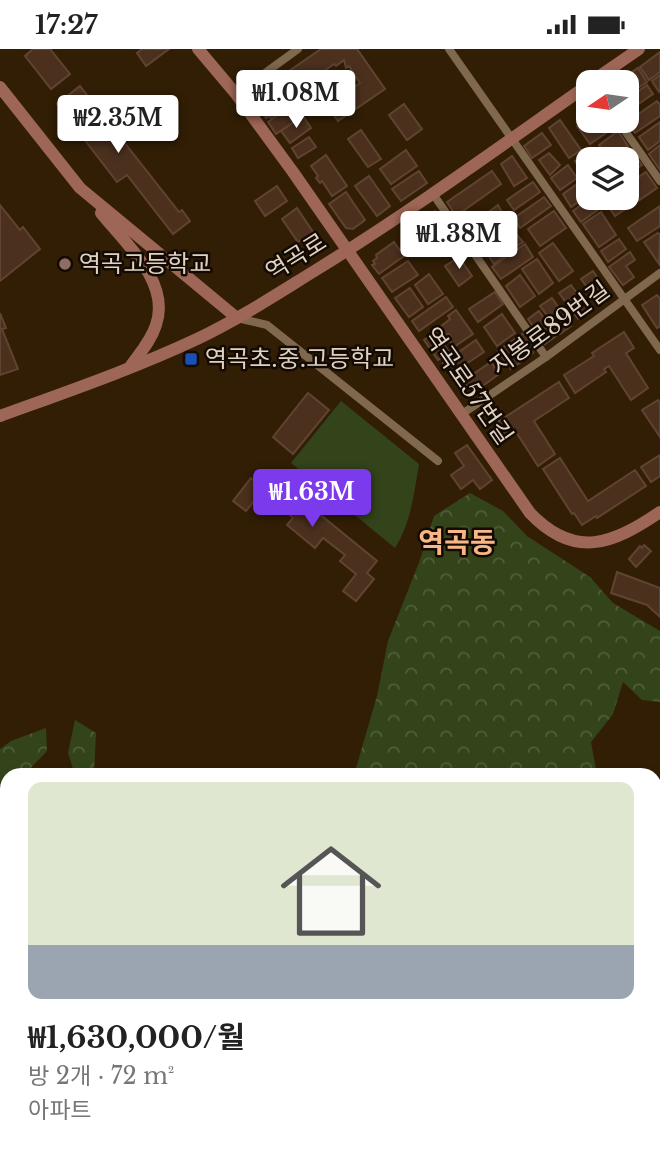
<!DOCTYPE html>
<html lang="ko">
<meta charset="utf-8">
<style>
body{margin:0;font-family:"Libre Baskerville","Noto Sans KR",serif;background:#f6f6f6;color:#222;height:100vh;display:flex;flex-direction:column;font-size:26px;white-space:nowrap}
*{box-sizing:border-box;margin:0}
p{font-size:23px;color:#767676}
.icon{flex:none;width:38px;height:38px;fill:none;stroke:currentColor;stroke-width:2;stroke-linecap:round;stroke-linejoin:round}
.map{position:relative;flex:1;overflow:hidden}
.drawer{position:absolute;left:0px;top:719px;width:662px;height:387px;display:flex;flex-direction:column;background:#fff;border-radius:21px 21px 0 0;box-shadow:0 4px 10px #0003}
.drawer>*{flex:none}
.needle{width:46px;rotate:257deg}
.controls{position:absolute;left:576px;top:21px;display:grid;gap:14px}
.controls a{display:grid;place-items:center;width:63px;height:63px;border-radius:14px;background:#fff;box-shadow:0 4px 10px #0003;font-size:35px}
.price{position:absolute;translate:-50% -60px;padding:0 16px;border-radius:7px;background:#fff;color:#222;font-size:23px;line-height:46px;filter:drop-shadow(0 2px 4px #0008)}
.price::after{content:'';position:absolute;left:50%;top:42px;width:21px;height:16px;margin-left:-10px;background:inherit;clip-path:polygon(0 0,100% 0,50% 100%)}
.price.selected{background:#7c3aed;color:#fff}
ul{padding:0;list-style:none}
li{display:grid;align-content:center;gap:14px;height:371px;padding:0 28px}
li span{display:grid;place-items:center;height:217px;border-radius:14px;color:#555}
li>.icon{margin-inline-start:auto}
span .icon{width:126px;height:126px;fill:#fffc;stroke-width:1}
li b{font-size:30px}
.status{display:flex;justify-content:space-between;align-items:center;height:49px;padding:0 35px;background:#fff;direction:ltr}
.status svg{height:19px;fill:currentColor}
.map>svg:first-child{display:block}
</style>
<div class="status"><b>17:27</b><svg viewBox="0 0 49 12"><path d="M0 12V9h3v3zM5 12V6h3v6zM10 12V3h3v9zM15 12V0h3v12zM26 1h20v11H26zM47 4h2v5h-2z"/></svg></div>
<div class="map">
<svg width="660" height="1105" viewBox="0 0 660 1105">
<defs>
<pattern id="forest-crowns" width="20" height="18" patternUnits="userSpaceOnUse" patternTransform="scale(1.75)"><rect width="20" height="18" fill="#33441b"/><path d="M2 6a3 3 0 1 1 6 0M12 15a3 3 0 1 1 6 0" fill="none" stroke="#505e3a"/></pattern>
</defs>
<rect width="100%" height="100%" fill="#321e05"/>
<g fill="url(#forest-crowns)">
<polygon points="470,444 503,462 527,487 590,528 613,554 660,582 660,653 642,651 623,633 613,665 591,693 597,726 354,726 377,647 388,592 420,511 434,467"/>
<polygon points="75,671 96,684 94,726 75,726 68,704"/>
<polygon points="46,679 47,702 24,726 7,726 7,1099 596,1099 587,1105 0,1105 0,700 11,692"/>
<polygon points="660,777 660,938 655,940 654,779"/>
</g>
<path fill="#33441b" d="M 341,352 L 419,415 C 414,444 411,474 395,499 L 291,414 Z"/>
<g fill="#4b301e" stroke="#604331" stroke-width="2">
<polygon points="33,0 50,0 70,25 51,40 25,7"/>
<polygon points="142,0 169,0 146,17 137,4"/>
<polygon points="321,0 357,0 385,40 338,72 333,65 337,62 331,55 360,34 349,17 346,19 344,11 336,17 334,15 310,32 312,35 305,40 301,38 289,22"/>
<polygon points="660,3 660,23 649,31 640,18"/>
<polygon points="638,19 647,33 626,47 626,33 617,33"/>
<polygon points="660,26 660,42 659,43 652,32"/>
<polygon points="273,28 280,38 256,56 248,46"/>
<polygon points="647,36 653,45 627,63 626,51"/>
<polygon points="80,37 179,163 182,161 190,172 173,185 127,126 117,133 57,55"/>
<polygon points="284,42 291,52 266,69 259,59"/>
<polygon points="657,52 660,56 660,67 635,84 627,73"/>
<polygon points="288,54 290,57 272,70 269,67"/>
<polygon points="293,55 301,68 276,85 268,73"/>
<polygon points="404,55 422,80 407,91 389,66"/>
<polygon points="303,67 311,79 290,94 281,82"/>
<polygon points="588,69 588,72 608,72 613,79 590,95 577,77"/>
<polygon points="560,71 581,101 569,109 549,79"/>
<polygon points="660,73 660,92 648,101 639,88"/>
<polygon points="361,81 381,110 368,118 348,90"/>
<polygon points="618,82 628,97 609,110 599,96"/>
<polygon points="542,84 551,96 532,109 524,97"/>
<polygon points="309,88 316,98 298,109 292,99"/>
<polygon points="660,96 660,121 649,105"/>
<polygon points="594,99 602,110 588,110 588,126 585,128 575,112"/>
<polygon points="406,101 417,117 391,135 380,120"/>
<polygon points="631,101 642,116 626,127 626,110 618,110"/>
<polygon points="549,104 560,116 550,126 539,111"/>
<polygon points="326,106 347,137 332,147 322,132 320,134 316,129 318,127 311,117"/>
<polygon points="512,107 527,129 514,137 501,115"/>
<polygon points="568,116 577,129 560,141 551,129"/>
<polygon points="419,122 427,134 401,152 392,140"/>
<polygon points="492,122 501,135 456,167 447,153"/>
<polygon points="646,123 657,139 638,152 627,136"/>
<polygon points="369,127 390,157 377,167 355,137"/>
<polygon points="533,133 540,143 514,161 507,151"/>
<polygon points="580,133 588,146 571,158 563,145"/>
<polygon points="277,137 287,152 265,167 255,152"/>
<polygon points="346,143 365,171 353,180 346,179 329,155"/>
<polygon points="626,143 634,154 615,167 604,151 608,149 626,149"/>
<polygon points="544,148 551,157 520,179 514,169"/>
<polygon points="591,149 600,159 581,173 573,162"/>
<polygon points="0,156 20,181 23,178 40,200 0,232"/>
<polygon points="498,156 507,173 493,182 483,167"/>
<polygon points="660,157 660,177 637,192 628,179"/>
<polygon points="297,159 313,183 298,193 282,170"/>
<polygon points="435,162 445,178 413,201 402,185"/>
<polygon points="554,162 566,179 540,197 528,180"/>
<polygon points="601,163 616,186 599,198 583,175"/>
<polygon points="481,170 492,186 476,197 465,181"/>
<polygon points="511,179 523,193 508,203 498,188"/>
<polygon points="449,184 459,198 445,207 435,193"/>
<polygon points="658,184 660,186 659,215 644,193"/>
<polygon points="496,189 507,205 494,215 483,198"/>
<polygon points="619,190 626,200 608,213 601,202"/>
<polygon points="394,193 404,207 379,225 372,216 375,215 373,212 377,209 376,206"/>
<polygon points="553,194 573,222 559,232 539,204"/>
<polygon points="525,195 533,208 501,230 492,218"/>
<polygon points="630,203 635,211 626,217 634,228 623,236 609,218"/>
<polygon points="459,208 472,227 459,237 445,217"/>
<polygon points="537,210 553,234 539,245 522,220"/>
<polygon points="408,212 418,226 392,243 382,229"/>
<polygon points="593,222 609,245 598,253 581,230"/>
<polygon points="429,225 443,245 428,255 415,236"/>
<polygon points="520,226 535,247 520,258 506,237"/>
<polygon points="571,236 590,262 578,270 559,244"/>
<polygon points="410,239 423,258 409,268 395,249"/>
<polygon points="495,243 503,255 478,273 469,260"/>
<polygon points="657,246 660,250 660,277 657,279 642,256"/>
<polygon points="446,248 453,258 419,282 412,272"/>
<polygon points="552,249 561,262 550,270 540,257"/>
<polygon points="456,261 473,285 454,298 448,290 451,288 449,285 446,286 440,278 450,270 448,267"/>
<polygon points="539,262 556,287 545,295 528,270"/>
<polygon points="0,264 6,279 2,280 18,320 0,326"/>
<polygon points="502,265 515,284 497,297 484,278"/>
<polygon points="564,266 571,277 560,285 552,274"/>
<polygon points="435,283 449,303 438,311 424,291"/>
<polygon points="624,283 634,299 626,304 648,339 631,351 609,317 604,320 606,323 575,344 564,326 594,307 592,304"/>
<polygon points="524,284 534,298 533,304 511,320 498,302"/>
<polygon points="476,291 484,303 451,325 443,314"/>
<polygon points="491,313 499,325 473,344 463,332"/>
<polygon points="559,333 569,349 534,372 555,405 538,417 516,383 505,389 496,374"/>
<polygon points="308,344 329,361 293,405 273,388"/>
<polygon points="658,351 660,354 660,388 642,361"/>
<polygon points="467,396 492,431 480,440 473,431 461,440 451,426 464,417 455,404"/>
<polygon points="660,406 660,427 651,433 641,418"/>
<polygon points="560,409 588,452 635,421 646,437 597,469 596,467 582,476 574,464 572,465 543,420"/>
<polygon points="268,423 377,512 367,524 374,530 356,552 343,542 356,525 340,512 345,506 323,489 315,499 287,476 293,469 290,466 292,465 274,450 270,455 259,446 246,462 233,452 251,429 258,435"/>
<polygon points="644,496 651,502 636,518 629,510 640,497 642,499"/>
<polygon points="617,523 660,539 660,568 647,556 611,544"/>
</g>
<g fill="none" stroke-linecap="round" stroke-linejoin="round">
<g stroke="#80684e" stroke-width="8">
<polyline points="449,0 660,301"/>
<polyline points="236,45 298,0"/>
<polyline points="618,72 660,132"/>
<polyline points="433,145 546,308"/>
<polyline points="237,269 267,276 438,412"/>
<polyline points="462,365 546,308 660,224"/>
</g>
<g stroke="#9e6656" stroke-width="12">
<path d="M 198,0 L 236,45 L 293,123 L 530,464 C 575,511 613,495 660,463"/>
<polyline points="591,33 639,0"/>
<polyline points="0,38 80,139 237,269"/>
<path d="M 101,164 C 125,194 171,233 156,276 C 151,292 139,305 130,318"/>
<path d="M 0,367 C 66,343 133,320 197,290 C 239,270 277,245 316,221 C 410,163 498,99 588,36"/>
</g>
</g>
<circle fill="#8d6e63" stroke="#130a03" stroke-width="2.5" cx="65" cy="215" r="7"/>
<rect fill="#1a4fb4" stroke="#130a03" stroke-width="2.5" x="184" y="303" width="14" height="14" rx="3.5"/>
<g text-anchor="middle" stroke-width="5" stroke-linejoin="round" paint-order="stroke">
<g font-size="24" fill="#dfd2c3" stroke="#130a03">
<text transform="translate(296 208) rotate(-32)" y="8">역곡로</text>
<text transform="translate(550 279) rotate(-36)" y="8">지봉로89번길</text>
<text transform="translate(468 337) rotate(55)" y="8">역곡로57번길</text>
</g>
<g font-size="24" fill="#dfd2c3" stroke="#130a03" text-anchor="start">
<text x="79" y="223">역곡고등학교</text>
<text x="205" y="318">역곡초.중.고등학교</text>
</g>
<g font-size="28" font-weight="bold" fill="#f9b786" stroke="#130a03">
<text x="457" y="503">역곡동</text>
</g>
</g>
</svg>
<div class="controls">
<a><svg class="needle" viewBox="-14 -14 28 28"><path d="M0-13l5 13h-10z" fill="#e53935"/><path d="M0 13l5-13h-10z" fill="#767676"/></svg></a>
<a><svg class="icon" aria-label="layers" viewBox="0 0 24 24"><path d="M12 4l9 5-9 5-9-5zM3 14l9 5 9-5"/></svg></a>
</div>
<b class="price" style="left:296px;top:81px">₩1.08M</b>
<b class="price" style="left:118px;top:106px">₩2.35M</b>
<b class="price" style="left:459px;top:222px">₩1.38M</b>
<b class="price selected" style="left:312px;top:480px">₩1.63M</b>
<section class="drawer">
<ul>
<li><span style="background:linear-gradient(#dfe7d0 75%,#9aa5b1 0)"><svg class="icon" aria-label="home" viewBox="0 0 24 24"><path d="M3 11l9-7 9 7M6 9v11h12V9"/></svg></span><div><b>₩1,630,000/월</b><p>방 2개 · 72 m²</p><p>아파트</p></div></li>
</ul>
</section>
</div>
